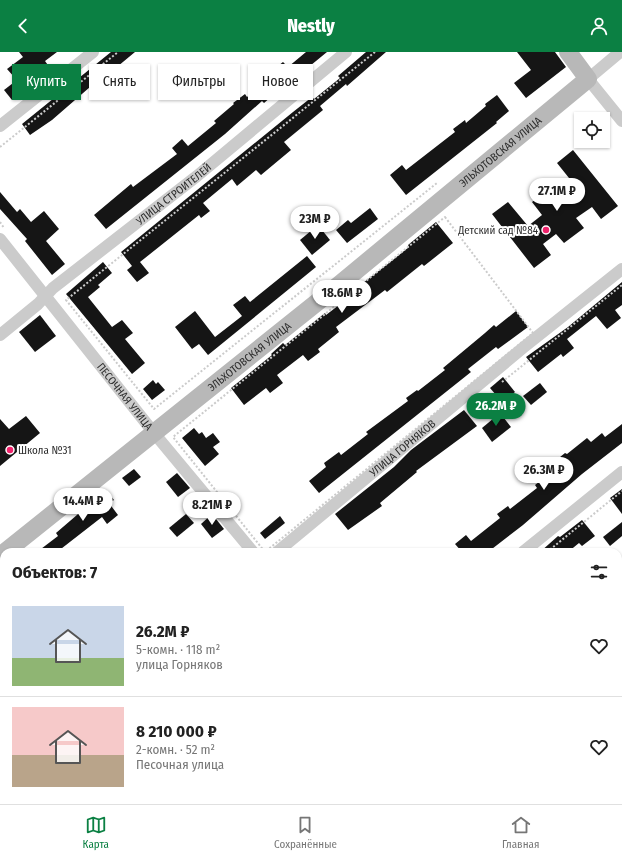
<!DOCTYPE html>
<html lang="ru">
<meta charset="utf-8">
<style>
body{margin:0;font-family:"Fira Sans Condensed",sans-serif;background:#f6f6f6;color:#222;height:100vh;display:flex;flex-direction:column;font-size:15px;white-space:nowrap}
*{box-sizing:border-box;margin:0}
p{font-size:13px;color:#767676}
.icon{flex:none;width:22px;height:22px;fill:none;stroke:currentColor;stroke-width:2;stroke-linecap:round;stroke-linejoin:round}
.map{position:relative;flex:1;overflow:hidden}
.drawer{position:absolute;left:0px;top:496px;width:622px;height:256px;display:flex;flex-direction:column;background:#fff;border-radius:12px 12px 0 0;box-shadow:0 1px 3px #0004}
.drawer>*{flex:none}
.top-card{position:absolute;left:12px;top:12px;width:400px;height:36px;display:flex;gap:8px}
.controls{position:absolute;left:574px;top:60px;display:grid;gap:8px}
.controls a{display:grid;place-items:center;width:36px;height:36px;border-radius:0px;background:#fff;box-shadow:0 1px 3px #0004;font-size:20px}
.price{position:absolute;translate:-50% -34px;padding:0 9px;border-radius:14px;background:#fff;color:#222;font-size:13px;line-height:26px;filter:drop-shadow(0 1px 2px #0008)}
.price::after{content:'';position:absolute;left:50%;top:24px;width:12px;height:9px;margin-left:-6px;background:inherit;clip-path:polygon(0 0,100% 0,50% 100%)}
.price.selected{background:#0b8043;color:#fff}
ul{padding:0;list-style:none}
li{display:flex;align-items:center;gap:12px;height:100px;padding:0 12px}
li+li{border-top:1px solid #e0e0e0}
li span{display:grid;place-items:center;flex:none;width:112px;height:80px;border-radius:0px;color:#555}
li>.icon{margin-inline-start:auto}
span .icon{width:48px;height:48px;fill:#fffc;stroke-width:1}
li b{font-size:17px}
h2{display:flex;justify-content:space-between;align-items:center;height:48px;padding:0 12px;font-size:17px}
.chip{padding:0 14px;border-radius:0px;background:#fff;box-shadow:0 1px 3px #0004;font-size:14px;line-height:36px}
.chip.selected{background:#0b8043;color:#fff}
header{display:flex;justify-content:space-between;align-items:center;height:52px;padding:0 12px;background:#0b8043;color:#fff;font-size:18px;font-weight:800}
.tabs{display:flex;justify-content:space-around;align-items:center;height:56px;border-top:1px solid #e0e0e0;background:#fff;font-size:11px;color:#767676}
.tabs a{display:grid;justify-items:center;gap:2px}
.tabs .selected{color:#0b8043}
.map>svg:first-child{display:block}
</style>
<header><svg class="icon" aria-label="back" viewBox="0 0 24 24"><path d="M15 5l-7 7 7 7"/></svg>Nestly<svg class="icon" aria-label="person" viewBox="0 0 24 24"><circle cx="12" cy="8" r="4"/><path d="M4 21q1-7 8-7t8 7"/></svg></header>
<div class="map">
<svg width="622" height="752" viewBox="0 0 622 752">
<rect width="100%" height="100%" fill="#fff"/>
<g fill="#151515">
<polygon points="19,0 57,0 45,9 50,16 39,25 31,14 15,26 7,17 23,5"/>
<polygon points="111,0 135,0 100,29 102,31 93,38 90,35 52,68 30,83 22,72"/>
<polygon points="306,0 327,0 305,18 304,17 264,51 262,49 225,82 106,177 94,163 131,132 133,135 177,102 172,96 182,87 188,94 216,71 214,69 234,52 233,51 245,42 247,45 276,21 273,18 283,10 288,15"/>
<polygon points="366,0 386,0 347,34 346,32 320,54 323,58 284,90 291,98 261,123 256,118 237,134 232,127 203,151 210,159 201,166 199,163 140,210 149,221 137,230 127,218 132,214 121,200 293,60 312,45 314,47 340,26 338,24"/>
<polygon points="517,0 555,0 566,15 526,46 514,31 531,18"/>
<polygon points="17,28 25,38 12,48 4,38"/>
<polygon points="497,43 509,59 496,70 497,71 406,143 390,123 402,113 406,118 455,80 453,77 465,68 466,71 486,54 485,52"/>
<polygon points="573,98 618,154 601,167 592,155 576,166 584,176 564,191 556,182 543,192 551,203 534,216 492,162 508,150 528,174 542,163 532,150 551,136 562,149 577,136 557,111"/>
<polygon points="0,140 17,160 20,157 31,170 44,159 59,177 46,189 65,212 52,223 25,189 27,187 0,157"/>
<polygon points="370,156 378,167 347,191 336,178 348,168 351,171"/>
<polygon points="436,170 453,191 424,214 422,212 387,240 385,238 336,275 339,280 318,297 320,300 308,309 303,303 277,323 283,331 270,341 266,336 244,353 231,336 272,303 271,302 283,291 285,293 325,261 326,263 352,243 350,241 389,211 409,195 408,193"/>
<polygon points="318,173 330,188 312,203 300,188"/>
<polygon points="307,204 316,215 208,303 199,292 192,297 175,275 195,259 215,285 242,264 233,253 245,244 250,250"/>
<polygon points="103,210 112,221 98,233 100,235 88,245 112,275 122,268 133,281 125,287 145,311 132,322 66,242"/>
<polygon points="622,230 622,253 615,258 621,266 607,277 596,264 567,287 574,296 563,305 561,302 538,320 526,305 568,275"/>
<polygon points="516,259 528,275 498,297 496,295 468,317 471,320 319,441 309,429 326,415 324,411 339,400 341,403 368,382 366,380 408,349 406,346 417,338 418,339 445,318 443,316 485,281 494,273 496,275"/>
<polygon points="40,263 56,284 35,300 19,280"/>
<polygon points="503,325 515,340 502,350 490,336"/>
<polygon points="153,328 156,332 158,330 165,338 152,348 143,337"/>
<polygon points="540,331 547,340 531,353 523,344"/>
<polygon points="464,358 477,374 416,419 417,420 380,451 382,454 348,478 335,462 394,415 411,398"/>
<polygon points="500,361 511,375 492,390 482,376"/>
<polygon points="26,364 40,381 0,414 0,367 9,377"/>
<polygon points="622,372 622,391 582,422 523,473 488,500 462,500 455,492 466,483 471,489 500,466 497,462 508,454 510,457 537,436 535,433 553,419 549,414 565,401 567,402 587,386 591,390 602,381 605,385"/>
<polygon points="194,376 199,382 202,380 206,386 213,381 220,390 213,395 219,402 205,414 182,386"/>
<polygon points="134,417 141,425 129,434 122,426"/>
<polygon points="177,421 190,436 178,445 166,430"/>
<polygon points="622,437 622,462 610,446"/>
<polygon points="106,438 114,448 109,451 118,463 107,472 102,465 57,500 37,500 58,484 56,481"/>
<polygon points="186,462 194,471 177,485 169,476"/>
<polygon points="212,462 224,477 212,486 201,472"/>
<polygon points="280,464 285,471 265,487 260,481"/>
<polygon points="582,468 595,484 582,494 579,491 568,500 540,500 558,484 560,485"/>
<polygon points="622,470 622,484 610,494 603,485"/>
</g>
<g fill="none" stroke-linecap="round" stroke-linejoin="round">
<g stroke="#cbcbcb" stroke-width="2" stroke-dasharray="2 2" stroke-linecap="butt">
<polyline points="375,0 66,248 154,357 437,131"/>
<polyline points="0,95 118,0"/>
<polygon points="445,165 533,281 265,500 173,385"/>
<polyline points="0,170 4,176"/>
<polyline points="502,330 622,233"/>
<polyline points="547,500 622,439"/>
<polyline points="0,522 4,518"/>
<polyline points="618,650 622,647"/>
<polyline points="0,695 4,692"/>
<polyline points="0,736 4,733"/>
<polyline points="443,748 447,752"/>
<polyline points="206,752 211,748"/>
<polyline points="491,752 496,748"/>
</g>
<g stroke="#cbcbcb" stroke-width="12">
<polyline points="620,0 588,27 622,69"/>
<polyline points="0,74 93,0"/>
<path id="s1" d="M 0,187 L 154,381 L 253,500"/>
<path id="s2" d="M 0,283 L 38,252 L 53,236 L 197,124 L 346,0"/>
<path id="s3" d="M 277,500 L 524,295 L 622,217"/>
<polyline points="523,500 622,420"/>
<polyline points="618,629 622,626"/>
<polyline points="0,715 4,712"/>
<polyline points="234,752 239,748"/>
<polyline points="465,752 470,748"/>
</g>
<path stroke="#b8b8b8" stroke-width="18" id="s4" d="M 5,500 L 340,232 L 588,27 L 568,0"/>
</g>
<g fill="#f1236c" stroke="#fff" stroke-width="1.5">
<circle cx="546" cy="178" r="4"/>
<circle cx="10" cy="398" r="4"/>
</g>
<g text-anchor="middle" stroke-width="4" stroke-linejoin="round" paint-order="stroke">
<g font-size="11" fill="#2e2e2e" stroke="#fff">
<text dy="4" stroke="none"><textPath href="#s4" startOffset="637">ЭЛЬХОТОВСКАЯ УЛИЦА</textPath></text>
<text dy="4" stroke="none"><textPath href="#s2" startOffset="224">УЛИЦА СТРОИТЕЛЕЙ</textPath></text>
<text dy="4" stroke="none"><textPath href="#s4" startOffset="313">ЭЛЬХОТОВСКАЯ УЛИЦА</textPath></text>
<text dy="4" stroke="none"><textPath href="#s1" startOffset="201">ПЕСОЧНАЯ УЛИЦА</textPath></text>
<text dy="4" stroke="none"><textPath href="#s3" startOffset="163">УЛИЦА ГОРНЯКОВ</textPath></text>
</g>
<g font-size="11" fill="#2e2e2e" stroke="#fff" text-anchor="end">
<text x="538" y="182">Детский сад №84</text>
<text x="18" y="402" text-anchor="start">Школа №31</text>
</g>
</g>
</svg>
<div class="controls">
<a><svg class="icon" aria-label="locate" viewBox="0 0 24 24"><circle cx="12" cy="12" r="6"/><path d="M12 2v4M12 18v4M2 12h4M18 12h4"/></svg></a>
</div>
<b class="price" style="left:557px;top:160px">27.1M ₽</b>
<b class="price" style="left:315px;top:188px">23M ₽</b>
<b class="price" style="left:342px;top:262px">18.6M ₽</b>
<b class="price selected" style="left:496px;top:375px">26.2M ₽</b>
<b class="price" style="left:544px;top:439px">26.3M ₽</b>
<b class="price" style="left:83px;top:470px">14.4M ₽</b>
<b class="price" style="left:212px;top:474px">8.21M ₽</b>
<div class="top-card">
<a class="chip selected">Купить</a>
<a class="chip">Снять</a>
<a class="chip">Фильтры</a>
<a class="chip">Новое</a>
</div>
<section class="drawer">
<h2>Объектов: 7<svg class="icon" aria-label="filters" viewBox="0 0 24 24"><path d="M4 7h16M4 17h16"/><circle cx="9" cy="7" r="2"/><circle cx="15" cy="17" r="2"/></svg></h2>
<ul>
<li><span style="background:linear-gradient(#c9d6e8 65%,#8fb573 0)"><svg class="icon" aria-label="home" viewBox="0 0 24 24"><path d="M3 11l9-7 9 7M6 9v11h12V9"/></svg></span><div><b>26.2M ₽</b><p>5-комн. · 118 m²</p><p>улица Горняков</p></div><svg class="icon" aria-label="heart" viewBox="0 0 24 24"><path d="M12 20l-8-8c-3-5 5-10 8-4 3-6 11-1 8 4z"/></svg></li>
<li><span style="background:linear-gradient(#f6c9c9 60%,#b9a48a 0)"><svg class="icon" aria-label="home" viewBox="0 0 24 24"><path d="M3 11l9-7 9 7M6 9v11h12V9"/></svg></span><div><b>8 210 000 ₽</b><p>2-комн. · 52 m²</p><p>Песочная улица</p></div><svg class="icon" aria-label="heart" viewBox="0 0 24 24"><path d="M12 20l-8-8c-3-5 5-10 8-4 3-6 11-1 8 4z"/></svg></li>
</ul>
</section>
</div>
<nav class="tabs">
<a class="selected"><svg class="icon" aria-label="map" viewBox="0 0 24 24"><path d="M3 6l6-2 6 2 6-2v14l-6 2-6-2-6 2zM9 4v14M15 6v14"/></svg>Карта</a>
<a><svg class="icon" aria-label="saved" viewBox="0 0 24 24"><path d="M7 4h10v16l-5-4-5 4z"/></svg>Сохранённые</a>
<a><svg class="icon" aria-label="home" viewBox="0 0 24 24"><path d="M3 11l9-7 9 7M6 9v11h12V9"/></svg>Главная</a>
</nav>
